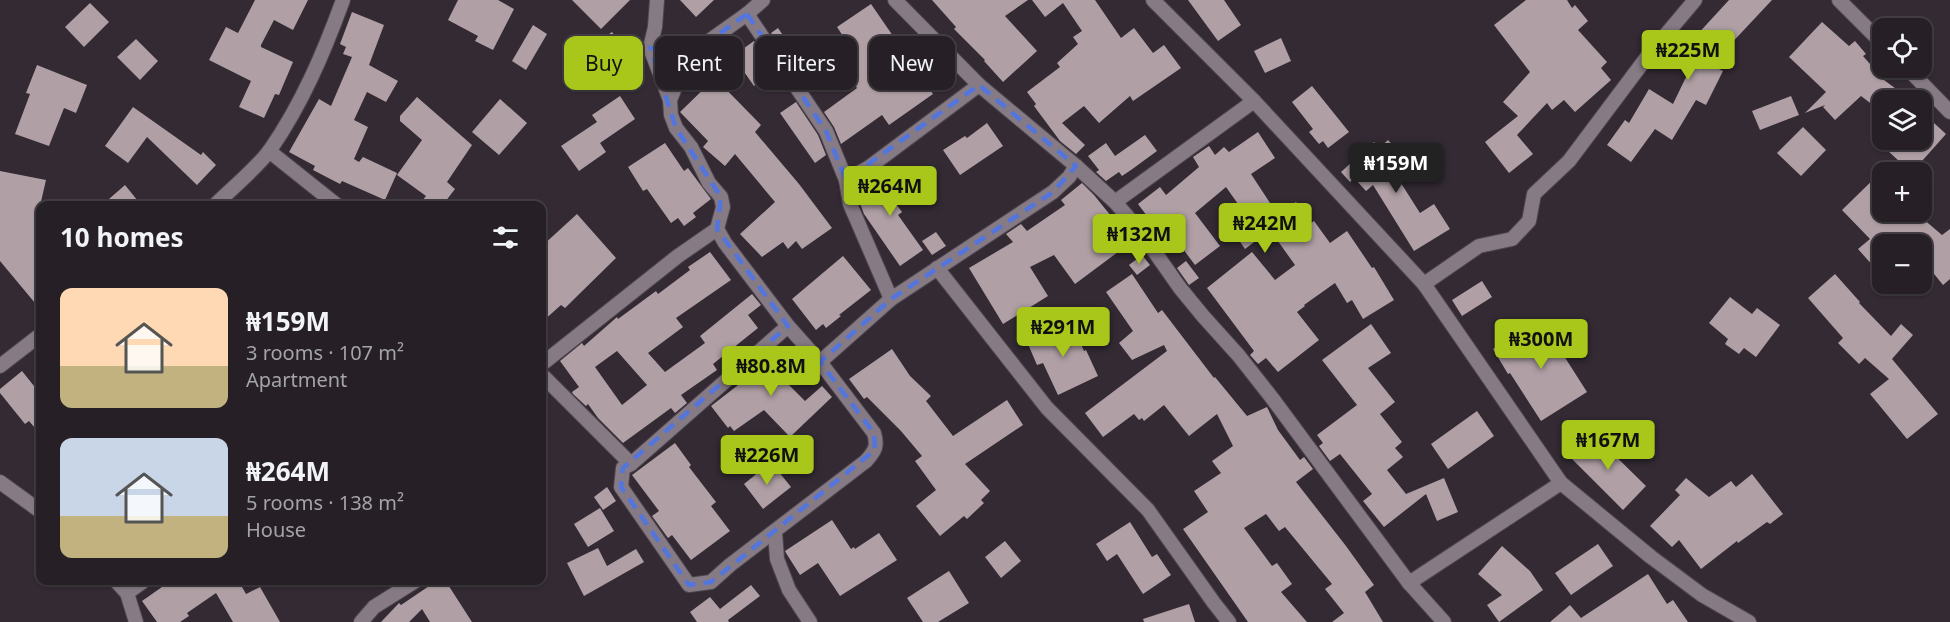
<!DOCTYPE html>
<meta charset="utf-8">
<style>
body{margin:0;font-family:"Noto Sans",sans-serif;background:#322d32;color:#f1f3f6;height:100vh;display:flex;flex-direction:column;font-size:22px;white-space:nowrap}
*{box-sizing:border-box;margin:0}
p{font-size:20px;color:#a4a3a7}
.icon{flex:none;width:33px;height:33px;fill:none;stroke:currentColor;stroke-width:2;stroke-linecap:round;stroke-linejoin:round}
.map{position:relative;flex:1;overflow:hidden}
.details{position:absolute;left:36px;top:201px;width:510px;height:384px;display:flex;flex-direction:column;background:#262026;border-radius:12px;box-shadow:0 2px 4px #0004,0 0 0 2px #423e43}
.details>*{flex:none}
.guide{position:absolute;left:564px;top:36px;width:570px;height:54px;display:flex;gap:12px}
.controls{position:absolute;left:1872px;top:18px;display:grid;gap:12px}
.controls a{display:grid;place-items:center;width:60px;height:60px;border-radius:12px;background:#262026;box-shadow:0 2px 4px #0004,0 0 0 2px #423e43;font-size:30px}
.price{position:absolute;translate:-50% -51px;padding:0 14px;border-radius:6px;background:#a9c71a;color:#111;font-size:20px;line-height:39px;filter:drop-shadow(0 2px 3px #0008)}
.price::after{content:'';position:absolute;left:50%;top:36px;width:18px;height:14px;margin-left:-9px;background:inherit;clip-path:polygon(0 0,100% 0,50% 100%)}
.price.active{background:#222;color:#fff}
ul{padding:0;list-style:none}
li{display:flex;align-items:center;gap:18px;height:150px;padding:0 24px}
li span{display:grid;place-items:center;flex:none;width:168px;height:120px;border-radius:12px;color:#555}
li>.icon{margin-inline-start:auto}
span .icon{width:72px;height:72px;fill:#fffc;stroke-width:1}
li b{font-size:26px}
h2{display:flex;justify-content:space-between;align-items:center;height:72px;padding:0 24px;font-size:26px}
.chip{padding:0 21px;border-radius:12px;background:#262026;box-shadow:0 2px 4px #0004,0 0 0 2px #423e43;font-size:21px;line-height:54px}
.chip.active{background:#a9c71a;color:#111}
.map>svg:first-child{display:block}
</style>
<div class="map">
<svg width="1950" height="622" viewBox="0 0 1950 622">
<rect width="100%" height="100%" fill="#332a33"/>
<g fill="#b0a0a5" fill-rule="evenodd">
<polygon points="255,0 308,0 293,30 274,20 261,45 261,47 293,62 279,95 275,94 264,118 239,107 251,81 209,60 226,27 238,33"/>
<polygon points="458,0 498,0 514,9 493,50 475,41 478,36 448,20"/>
<polygon points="572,0 630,0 601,29"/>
<polygon points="680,0 714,0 696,17"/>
<polygon points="932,0 1028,0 1005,16 1037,51 1003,82 984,61 985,60 954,29 956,27"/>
<polygon points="1032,0 1095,0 1121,38 1134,28 1153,53 1164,45 1181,68 1133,101 1130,96 1099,123 1084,106 1062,123 1085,145 1076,154 1060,141 1034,106 1036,104 1027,92 1060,67 1057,63 1078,44 1073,37 1082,31 1063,3 1045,17"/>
<polygon points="1188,0 1224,0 1241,25 1218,41"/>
<polygon points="1526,0 1567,0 1572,8 1575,5 1588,21 1578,30 1607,62 1601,68 1611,80 1575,112 1564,100 1552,110 1547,103 1517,135 1533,154 1509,173 1485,142 1518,116 1503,102 1530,72 1494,25"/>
<polygon points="1729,0 1772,0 1711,65 1723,71 1706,105 1696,100 1672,140 1655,129 1631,162 1607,145 1625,120 1629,123 1649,89 1673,104 1702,44 1695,37"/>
<polygon points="90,3 109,22 84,47 65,27"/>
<polygon points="871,4 933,94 889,125 882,115 841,144 834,127 824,112 857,88 843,70 858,59 837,27"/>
<polygon points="352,12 384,25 369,65 398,81 386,102 367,92 354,120 368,127 354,159 359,162 363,157 397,173 385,200 342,181 340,184 313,170 315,166 289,152 319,99 331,106 352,57 343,54 346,47 340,44"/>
<polygon points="1822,22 1849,46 1855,41 1866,54 1863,56 1884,80 1911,100 1882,100 1882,112 1861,96 1835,120 1823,107 1825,105 1805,113 1826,92 1789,57"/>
<polygon points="533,25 547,34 526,70 512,61"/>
<polygon points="778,28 793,50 808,40 827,67 804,83 771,33"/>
<polygon points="612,32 626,51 603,67 590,47"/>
<polygon points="1281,38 1291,61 1265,73 1254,51"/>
<polygon points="136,39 158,61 140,80 117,57"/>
<polygon points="754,41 772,66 761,74 764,78 754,86 733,56"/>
<polygon points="37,65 87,85 76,113 64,108 49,146 15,134 30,94 26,93"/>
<polygon points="715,78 761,125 755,132 799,184 832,228 802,249 796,241 788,249 783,242 762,257 740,234 775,202 735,154 725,166 703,147 708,141 680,112"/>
<polygon points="1312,86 1349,132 1328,148 1323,141 1319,144 1309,132 1313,129 1292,102"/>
<polygon points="620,96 635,119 600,143 606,152 579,171 561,146 597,122 592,115"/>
<polygon points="1791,96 1799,115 1760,130 1752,111"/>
<polygon points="417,97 472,145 447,182 455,189 442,206 418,206 426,196 397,175 422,140 400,121 400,116"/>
<polygon points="500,99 527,123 499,155 472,132"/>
<polygon points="796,102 818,135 826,155 815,163 780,113"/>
<polygon points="133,107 201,155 203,152 216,165 197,185 147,137 128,163 105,146"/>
<polygon points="1922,112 1946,134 1922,161 1926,165 1919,172 1911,172 1888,151 1899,140 1922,140"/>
<polygon points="987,123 1003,146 960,175 943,150 965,136 967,138"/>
<polygon points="1803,127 1826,150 1801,176 1777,153"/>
<polygon points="1258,132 1275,158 1251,174 1278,215 1296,202 1311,223 1314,221 1330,243 1347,231 1372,268 1374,267 1394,300 1363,319 1352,300 1347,303 1335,283 1304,305 1305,306 1297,312 1319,340 1278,372 1266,358 1258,364 1250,355 1254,351 1207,288 1252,252 1275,280 1295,265 1270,230 1245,249 1234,233 1250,221 1226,187 1195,213 1220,246 1195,265 1174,237 1171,240 1150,214 1147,216 1138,204 1160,187 1166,195 1199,167 1193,157 1209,146 1215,155 1224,147 1229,152"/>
<polygon points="1145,135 1157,151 1131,170 1122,176 1119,172 1106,181 1096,172 1099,170 1088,156 1106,143 1115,156"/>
<polygon points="1388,140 1404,158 1392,169 1420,213 1434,204 1450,229 1414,251 1373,185 1366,191 1354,178 1350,182 1341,172 1374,142 1379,148"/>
<polygon points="665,143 684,171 688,168 711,199 693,213 696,217 684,226 678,218 671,223 647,189 643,191 628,167"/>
<polygon points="900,166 910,181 890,196 902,212 898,215 923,250 900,266 864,214 858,198"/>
<polygon points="0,171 46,180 40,206 40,309 0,261"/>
<polygon points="1882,171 1882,212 1915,212 1942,235 1950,229 1950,279 1943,285 1922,259 1922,244 1882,244 1882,276 1858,249 1870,239 1842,210"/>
<polygon points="1082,183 1094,195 1111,216 1099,226 1118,252 1075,284 1054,255 1030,267 1048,296 1003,324 969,268 1013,242 1006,234 1021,224 1027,231 1065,205 1061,200"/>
<polygon points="125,185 142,206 101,206"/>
<polygon points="577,214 616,258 565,308 561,305 542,322 542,246"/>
<polygon points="936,232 946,246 932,255 922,241"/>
<path d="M 710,252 L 731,280 L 676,318 L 683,327 L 648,353 L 665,372 L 705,343 L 700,336 L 752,294 L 761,305 L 748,315 L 758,328 L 713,364 L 717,370 L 681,395 L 687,403 L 675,413 L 671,408 L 623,443 L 598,418 L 588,404 L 586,406 L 573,394 L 572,392 L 579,387 L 560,361 L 582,343 L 584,346 L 617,317 L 618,319 L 656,291 L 658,294 L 690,270 L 688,267 ZM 617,351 L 647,385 L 622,405 L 595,367 Z"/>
<polygon points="1142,255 1150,265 1137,275 1129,265"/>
<polygon points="843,256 871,290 839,315 841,316 826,328 823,324 816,330 792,299"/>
<polygon points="1186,261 1199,278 1189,285 1177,268"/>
<polygon points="1132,274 1158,313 1162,310 1214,378 1215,377 1247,416 1267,407 1278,430 1300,460 1304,457 1313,469 1296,482 1346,546 1374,585 1365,592 1383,622 1332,622 1344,613 1325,589 1332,584 1285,527 1279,531 1266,514 1244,528 1272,566 1277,563 1292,584 1281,592 1307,622 1248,622 1183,529 1208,512 1194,491 1221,473 1212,461 1233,446 1217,414 1189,436 1164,405 1144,421 1142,418 1139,420 1134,414 1103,437 1085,413 1167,351 1164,345 1132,360 1119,343 1133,331 1106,292"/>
<polygon points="1835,274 1860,302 1859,303 1891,336 1901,324 1913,335 1892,359 1938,414 1907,439 1870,394 1889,379 1865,358 1859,364 1838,343 1843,338 1808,298"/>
<polygon points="1482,281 1492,297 1462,316 1452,300"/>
<polygon points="1730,297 1752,314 1757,308 1780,325 1756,357 1744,348 1739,354 1725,344 1728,339 1709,323"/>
<polygon points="1070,319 1084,351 1086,350 1098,376 1058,395 1043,363 1037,365 1028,344"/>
<polygon points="1544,320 1558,344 1557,345 1587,392 1541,421 1510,373 1508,374 1493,349"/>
<polygon points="1371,324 1391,353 1368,368 1395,402 1380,414 1402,442 1395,448 1403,457 1387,470 1406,494 1444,478 1458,512 1437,521 1426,494 1384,527 1363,501 1372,494 1340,454 1330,461 1319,446 1323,443 1317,435 1357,405 1322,360"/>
<polygon points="797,349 807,362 786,382 805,401 822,386 832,397 790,437 764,410 734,431 730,426 728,428 711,406 777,355 782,360"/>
<polygon points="892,349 910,376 931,396 926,401 953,436 1007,400 1023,425 965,464 990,491 981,500 984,503 967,519 964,516 940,536 916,506 936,490 915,461 922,456 901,431 867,397 864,399 849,379"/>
<polygon points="22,371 34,386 40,382 40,434 29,421 25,424 0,393 0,389"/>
<polygon points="1477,411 1494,436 1448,469 1431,444"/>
<polygon points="1592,433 1646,486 1623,510 1569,456"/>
<polygon points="675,443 691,465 689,467 716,502 711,506 730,531 691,560 672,535 668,538 652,516 659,511 632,475"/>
<polygon points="771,462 791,487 763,509 744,484"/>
<polygon points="1752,474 1783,514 1770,524 1767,522 1738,543 1737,541 1701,569 1679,540 1672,547 1650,526 1680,495 1675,490 1686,478 1709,497 1731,481 1736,487"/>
<polygon points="607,487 616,501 603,510 594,497"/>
<polygon points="600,508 614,531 588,547 574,524"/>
<polygon points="832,520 851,549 854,547 855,549 879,533 897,560 840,596 818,563 800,575 786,553 785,551"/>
<polygon points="1130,522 1152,557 1157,554 1171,575 1143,594 1117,554 1107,561 1096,544"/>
<polygon points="1005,541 1021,561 1001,578 985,557"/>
<polygon points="1598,544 1613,566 1571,595 1555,573"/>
<polygon points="1502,546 1530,571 1543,590 1499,622 1487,605 1502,595 1478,574"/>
<polygon points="598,548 607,566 636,549 644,562 584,596 567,563"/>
<polygon points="949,571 969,603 938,622 923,622 907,598"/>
<polygon points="1648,574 1667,604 1673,600 1688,622 1550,622 1570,605 1581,618"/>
<polygon points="172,580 238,580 246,594 260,587 280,622 233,622 216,593 187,613 189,616 180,622 157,622 142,601"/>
<polygon points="438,580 445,580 472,622 430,622 422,609 409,622 381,622 399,603 401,605"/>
<polygon points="751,585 760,596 728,620 729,622 697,622 690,612 710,597 720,609"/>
<polygon points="1189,604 1195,622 1144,622 1143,619"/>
</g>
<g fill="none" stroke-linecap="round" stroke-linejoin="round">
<defs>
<g id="street">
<polyline points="657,0 655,27 650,48 670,100"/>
<polyline points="895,0 979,85 1076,166 1115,202 1140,231 1180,288 1203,316 1239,356 1272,398 1409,583 1561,483"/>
<polyline points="1153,0 1254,101 1424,284 1561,483 1651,557 1702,595 1749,622"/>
<polyline points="1839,0 1882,43"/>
<polyline points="747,14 826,131 846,180"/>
<polyline points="650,48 688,56 747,14 763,0"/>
<path d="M 688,56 L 670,100 L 671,115 L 676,128 L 691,147 L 709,183 L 721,197 L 723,207 L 717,229 L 725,243 L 788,326 L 820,362 L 874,433 C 878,446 875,451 866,461 L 730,565 L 711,582 L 689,585 L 621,487 L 623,468 L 631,464 L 788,326"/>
<polyline points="1907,68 1950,112"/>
<polyline points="269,151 338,206"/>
<polyline points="1115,202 1254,101"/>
<path d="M 214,206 C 231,189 257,168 270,150 C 302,104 324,52 343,0"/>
<polyline points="937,268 1047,408 1148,510 1214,603 1229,622"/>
<polyline points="1424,284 1479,246 1512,239 1529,221 1534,194 1569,161 1647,57 1695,0"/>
<polyline points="891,299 850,204 846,180 868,168 979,85"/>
<polyline points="820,362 891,299 1053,192 1069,177 1076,166"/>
<polyline points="542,364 678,256 717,229"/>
<polyline points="0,366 40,335"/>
<polyline points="542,375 631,464"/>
<polyline points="0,482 40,511"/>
<polyline points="775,532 777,559 789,590 810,622"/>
<polyline points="115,580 127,593 136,622"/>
<polyline points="1409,583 1444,622"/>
<polyline points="127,593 145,580"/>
<polyline points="361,622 374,607 417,580"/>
</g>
</defs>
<use href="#street" stroke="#4e464e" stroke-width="16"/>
<use href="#street" stroke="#867b85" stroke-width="14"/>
</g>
<path fill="none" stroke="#5275de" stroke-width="4.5" stroke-dasharray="12 8" stroke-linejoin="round" d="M 747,14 L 826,131 L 846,180 L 979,85 L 1076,166 L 1053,192 L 891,299 L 820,362 L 874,433 L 875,450 L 711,582 L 689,585 L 621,487 L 623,468 L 788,326 L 717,229 L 721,197 L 676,128 L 650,48 L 688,56 Z"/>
</svg>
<div class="controls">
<a><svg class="icon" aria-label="locate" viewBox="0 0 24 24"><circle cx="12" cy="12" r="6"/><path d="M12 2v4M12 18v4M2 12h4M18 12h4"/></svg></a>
<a><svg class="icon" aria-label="layers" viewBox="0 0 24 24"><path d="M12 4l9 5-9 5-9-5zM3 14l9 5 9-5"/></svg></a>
<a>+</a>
<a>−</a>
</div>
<b class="price" style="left:1688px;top:81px">₦225M</b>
<b class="price active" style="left:1396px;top:194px">₦159M</b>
<b class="price" style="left:890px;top:217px">₦264M</b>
<b class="price" style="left:1265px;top:254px">₦242M</b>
<b class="price" style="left:1139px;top:265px">₦132M</b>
<b class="price" style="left:1063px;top:358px">₦291M</b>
<b class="price" style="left:1541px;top:370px">₦300M</b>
<b class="price" style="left:771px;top:397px">₦80.8M</b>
<b class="price" style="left:1608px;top:471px">₦167M</b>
<b class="price" style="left:767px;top:486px">₦226M</b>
<div class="guide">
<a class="chip active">Buy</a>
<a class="chip">Rent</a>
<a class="chip">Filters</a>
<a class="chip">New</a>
</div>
<section class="details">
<h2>10 homes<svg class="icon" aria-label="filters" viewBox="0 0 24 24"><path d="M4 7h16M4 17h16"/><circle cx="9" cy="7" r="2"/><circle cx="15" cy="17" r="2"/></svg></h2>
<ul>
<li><span style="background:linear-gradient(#ffd9b3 65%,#c2b280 0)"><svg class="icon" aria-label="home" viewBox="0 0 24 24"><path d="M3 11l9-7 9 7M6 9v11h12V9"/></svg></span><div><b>₦159M</b><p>3 rooms · 107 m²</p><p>Apartment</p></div></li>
<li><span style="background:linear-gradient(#c9d6e8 65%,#c2b280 0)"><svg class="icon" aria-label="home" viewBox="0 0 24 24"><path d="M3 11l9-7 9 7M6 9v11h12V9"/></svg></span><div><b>₦264M</b><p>5 rooms · 138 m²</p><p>House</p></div></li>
</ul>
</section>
</div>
